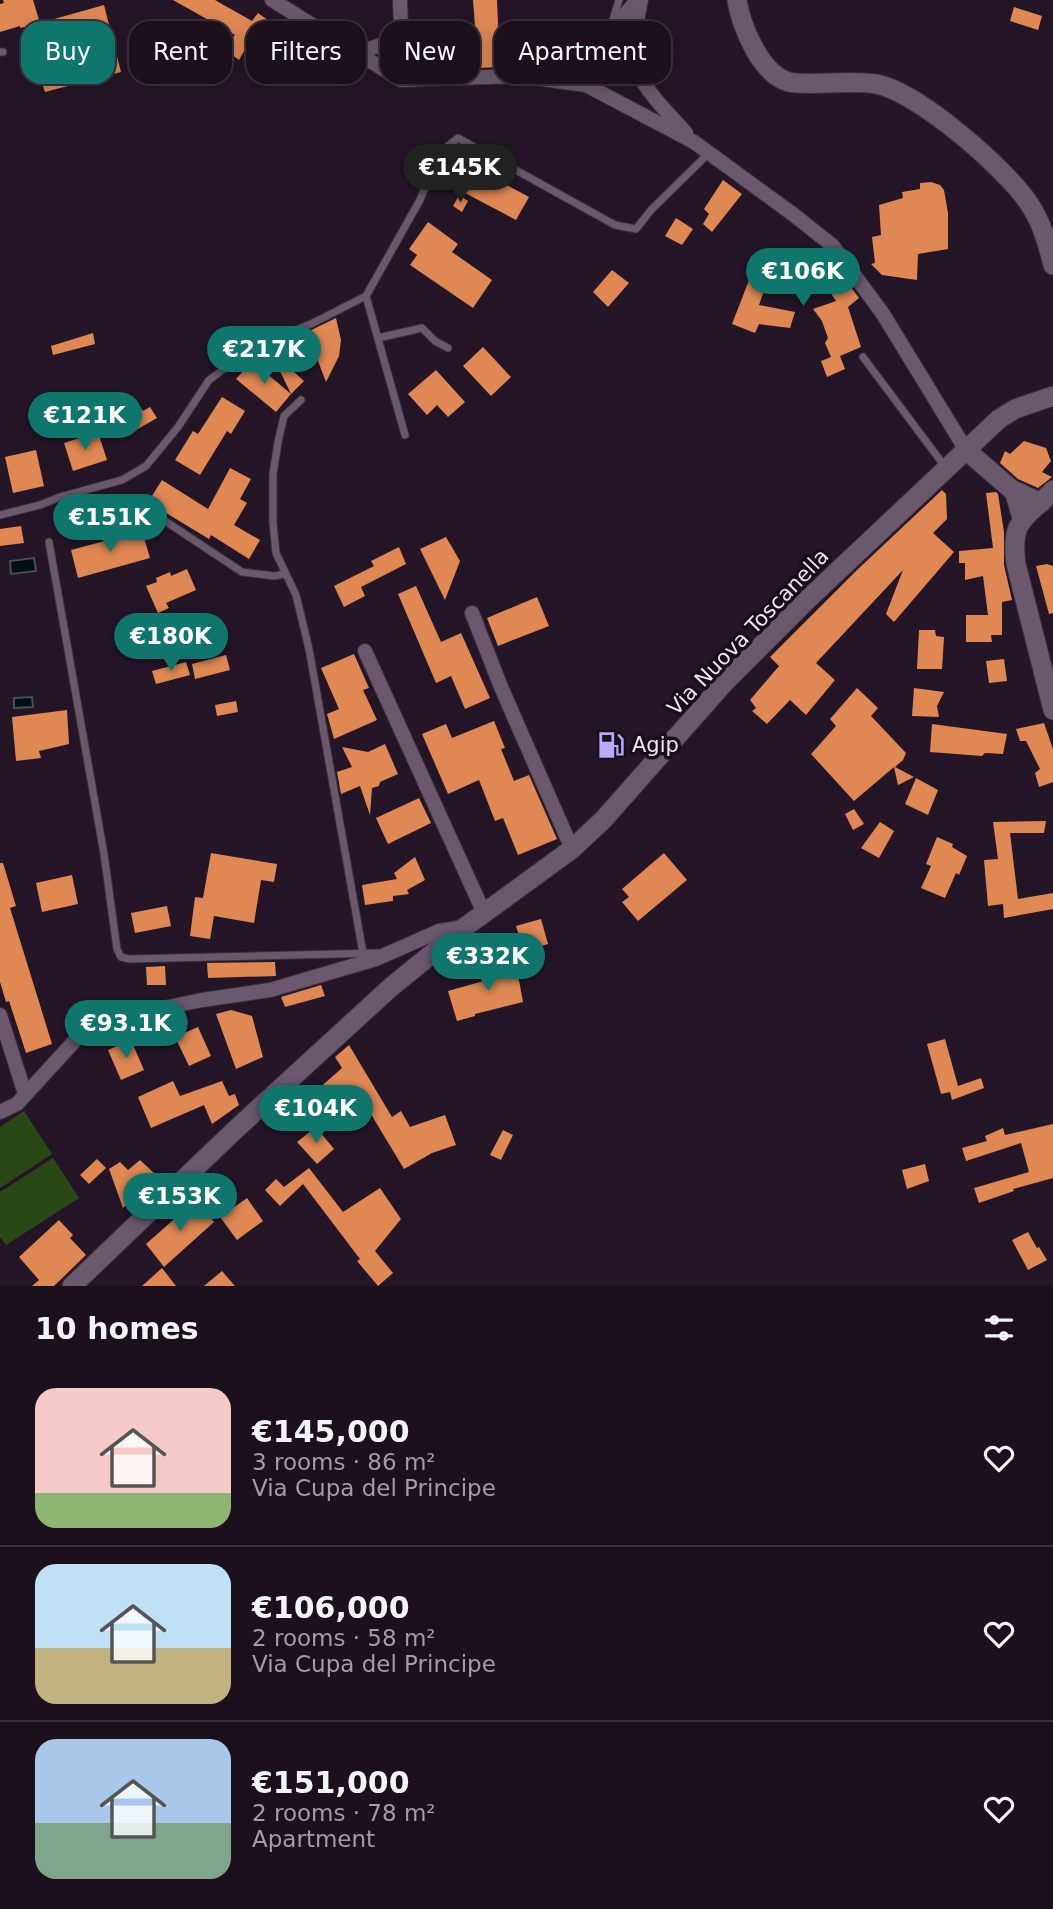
<!DOCTYPE html>
<meta charset="utf-8">
<style>
body{margin:0;font-family:"DejaVu Sans",sans-serif;background:#251926;color:#f1f3f6;height:100vh;display:flex;flex-direction:column;font-size:26px;white-space:nowrap}
*{box-sizing:border-box;margin:0}
p{font-size:23px;color:#a09da4}
.icon{flex:none;width:38px;height:38px;fill:none;stroke:currentColor;stroke-width:2;stroke-linecap:round;stroke-linejoin:round}
.map{position:relative;height:1286px;overflow:hidden}
.panel{display:flex;flex-direction:column;background:#1c101d;flex:1}
.panel>*{flex:none}
.banner{position:absolute;left:21px;top:21px;width:700px;height:63px;display:flex;gap:14px}
.price{position:absolute;translate:-50% -60px;padding:0 16px;border-radius:24px;background:#0f766e;color:#fff;font-size:23px;line-height:46px;filter:drop-shadow(0 2px 4px #0008)}
.price::after{content:'';position:absolute;left:50%;top:42px;width:21px;height:16px;margin-left:-10px;background:inherit;clip-path:polygon(0 0,100% 0,50% 100%)}
.price.current{background:#222;color:#fff}
ul{padding:0;list-style:none}
li{display:flex;align-items:center;gap:21px;height:175px;padding:0 35px}
li+li{border-top:2px solid #3a303b}
li span{display:grid;place-items:center;flex:none;width:196px;height:140px;border-radius:21px;color:#555}
li>.icon{margin-inline-start:auto}
span .icon{width:84px;height:84px;fill:#fffc;stroke-width:1}
li b{font-size:30px}
h2{display:flex;justify-content:space-between;align-items:center;height:84px;padding:0 35px;font-size:30px}
.chip{padding:0 24px;border-radius:21px;background:#1c101d;box-shadow:0 4px 18px #0003,0 0 0 2px #3a303b;font-size:24px;line-height:63px}
.chip.current{background:#0f766e;color:#fff}
.map>svg:first-child{display:block}
</style>
<div class="map">
<svg width="1053" height="1286" viewBox="0 0 1053 1286">
<rect width="100%" height="100%" fill="#251627"/>
<g fill="#2a4716">
<polygon points="24,1111 52,1154 0,1188 0,1127"/>
<polygon points="53,1158 79,1198 6,1245 0,1237 0,1192"/>
</g>
<g fill="#020f14" stroke="#494f56" stroke-width="2">
<polygon points="34,558 36,571 11,574 10,561"/>
<polygon points="32,697 33,707 14,708 14,698"/>
</g>
<g fill="#df8854">
<polygon points="3,0 33,0 40,23 104,5 121,72 45,92 40,77 30,79 22,50 34,46 29,26 20,28 20,26 0,32 0,4 4,3"/>
<polygon points="173,0 215,0 252,21 258,13 276,26 267,38 261,35 256,42 249,42 239,60 224,49 235,35"/>
<polygon points="473,0 497,0 500,67 478,68 477,53 432,55 432,47 426,47 425,29 475,26"/>
<polygon points="1014,7 1042,16 1038,30 1010,21"/>
<polygon points="476,155 490,163 485,172 472,164"/>
<polygon points="477,169 529,197 516,220 465,193"/>
<polygon points="723,180 742,194 712,232 703,224 709,214 704,209"/>
<polygon points="931,182 940,185 944,190 948,213 948,249 918,254 917,280 882,275 871,264 875,263 872,237 881,235 879,205 903,198 902,192 920,189 920,183"/>
<polygon points="459,195 468,201 462,212 453,206"/>
<polygon points="676,218 693,229 682,245 665,236"/>
<polygon points="428,222 458,244 452,252 492,280 473,308 410,265 417,255 409,249"/>
<polygon points="758,257 773,259 785,269 792,266 830,268 850,286 859,298 848,307 861,347 840,356 845,369 827,377 821,361 831,357 825,343 828,338 822,321 813,309 836,301 823,281 795,278 801,283 782,277 769,276 759,305 795,312 790,328 759,324 755,333 732,324"/>
<polygon points="612,270 629,283 608,307 593,292"/>
<polygon points="336,318 341,340 339,356 326,382 313,348 288,357 293,371 304,381 291,394 270,350"/>
<polygon points="93,333 95,344 53,355 51,346"/>
<polygon points="483,347 511,377 491,396 463,366"/>
<polygon points="252,361 291,394 276,412 236,379"/>
<polygon points="436,370 465,402 448,417 437,405 427,415 408,394"/>
<polygon points="222,397 245,411 231,434 227,431 200,475 175,460 193,431 198,434"/>
<polygon points="136,400 143,411 150,407 157,418 129,434 116,411"/>
<polygon points="98,432 107,460 73,471 64,443"/>
<polygon points="1024,441 1046,448 1051,461 1042,472 1052,477 1038,488 1018,479 1000,463 1005,451 1010,454"/>
<polygon points="36,450 44,486 13,493 5,457"/>
<polygon points="230,468 251,479 240,499 247,503 234,525 260,540 249,559 211,535 209,539 148,502 162,480 208,509"/>
<polygon points="942,490 946,494 947,519 933,533 954,552 894,622 886,614 903,570 816,663 835,680 806,715 790,700 767,724 752,711 756,708 750,700 779,666 770,657 857,570"/>
<polygon points="996,492 998,494 1004,532 1004,565 1012,600 1002,602 1002,635 991,635 992,642 966,642 966,615 988,615 983,576 965,580 965,563 959,563 959,551 993,548 986,493"/>
<polygon points="21,526 24,543 0,546 0,529"/>
<polygon points="142,531 150,558 78,578 71,550"/>
<polygon points="446,537 460,561 445,600 420,549"/>
<polygon points="399,547 406,564 361,587 365,596 344,607 334,586 374,566 371,561"/>
<polygon points="1047,564 1053,566 1053,613 1049,614 1036,566"/>
<polygon points="187,569 196,590 166,603 169,608 158,613 146,586 157,582 156,578 170,572 171,576"/>
<polygon points="416,586 441,642 461,633 490,698 465,709 451,676 436,683 398,594"/>
<polygon points="537,597 549,626 498,646 487,618"/>
<polygon points="919,630 935,630 936,636 944,637 942,669 917,669"/>
<polygon points="354,654 369,688 363,690 377,720 334,739 327,714 339,709 321,668"/>
<polygon points="226,655 230,670 195,679 192,664"/>
<polygon points="1004,659 1007,681 989,683 986,661"/>
<polygon points="186,662 190,675 156,684 152,671"/>
<polygon points="857,688 878,708 871,716 906,753 903,760 895,767 914,777 898,785 894,767 854,801 811,754 836,726 830,719"/>
<polygon points="914,688 944,692 937,706 939,717 912,716"/>
<polygon points="236,701 238,712 217,716 215,705"/>
<polygon points="67,710 69,744 39,751 41,758 16,761 12,717"/>
<polygon points="494,721 505,748 501,749 514,781 529,775 557,839 518,855 503,818 495,821 479,780 448,794 422,734 446,724 452,738"/>
<polygon points="1044,723 1053,749 1053,782 1039,787 1035,773 1040,769 1026,741 1020,741 1016,729"/>
<polygon points="932,724 1007,734 1003,754 985,753 982,756 930,752"/>
<polygon points="385,744 398,774 380,782 379,786 372,788 370,815 360,786 341,794 337,772 352,767 342,747 368,752"/>
<polygon points="916,778 938,790 928,815 905,804"/>
<polygon points="419,798 431,823 388,844 376,818"/>
<polygon points="854,809 864,824 853,830 845,814"/>
<polygon points="1046,821 1044,833 1010,833 1018,899 1053,893 1053,909 1004,918 1003,904 988,906 984,860 998,859 993,822"/>
<polygon points="880,822 894,831 879,858 861,848"/>
<polygon points="937,837 953,844 952,847 967,856 959,875 956,873 945,898 921,888 931,866 926,864"/>
<polygon points="211,853 277,864 274,882 261,880 254,923 214,916 210,939 190,936 195,897 203,898"/>
<polygon points="664,853 687,880 638,921 622,902 629,897 622,889"/>
<polygon points="415,857 425,880 407,890 409,894 393,896 393,901 365,905 362,885 397,879 394,873"/>
<polygon points="0,863 3,863 16,906 10,908 52,1044 26,1053 9,1001 6,1002 0,982"/>
<polygon points="72,875 78,904 42,912 36,883"/>
<polygon points="167,906 171,926 135,933 131,913"/>
<polygon points="541,919 548,944 524,951 516,926"/>
<polygon points="483,934 489,944 461,962 455,952"/>
<polygon points="275,962 276,976 208,978 207,963"/>
<polygon points="516,964 523,1002 475,1014 475,1016 457,1021 448,991 487,980 486,975 492,973 492,969"/>
<polygon points="165,966 166,985 147,985 146,967"/>
<polygon points="321,985 325,996 285,1007 281,997"/>
<polygon points="231,1010 252,1016 263,1057 236,1069 216,1014"/>
<polygon points="198,1027 211,1056 189,1066 175,1037"/>
<polygon points="945,1039 958,1086 981,1078 984,1088 952,1100 950,1092 941,1094 927,1044"/>
<polygon points="131,1040 144,1070 121,1080 108,1050"/>
<polygon points="349,1045 392,1117 401,1111 410,1127 445,1115 456,1145 432,1153 404,1169 357,1091 316,1125 300,1105 342,1068 335,1057"/>
<polygon points="173,1081 180,1096 222,1081 229,1096 235,1094 239,1105 212,1124 204,1105 151,1128 138,1097"/>
<polygon points="1053,1124 1053,1178 1013,1189 1014,1191 979,1203 974,1188 1029,1172 1021,1143 966,1161 962,1148 987,1141 985,1136 1003,1128 1005,1135"/>
<polygon points="316,1127 334,1149 317,1164 297,1142"/>
<polygon points="503,1130 513,1135 501,1160 490,1155"/>
<polygon points="97,1159 106,1168 89,1184 80,1175"/>
<polygon points="140,1160 158,1177 123,1208 109,1169 120,1162 128,1170"/>
<polygon points="925,1164 929,1181 907,1189 902,1170"/>
<polygon points="309,1168 343,1212 380,1188 401,1219 375,1251 393,1273 378,1286 357,1261 360,1259 303,1184 280,1206 265,1190 276,1179 284,1187"/>
<polygon points="247,1198 263,1221 237,1240 220,1217"/>
<polygon points="197,1199 214,1222 164,1267 146,1244"/>
<polygon points="59,1220 73,1235 70,1238 86,1255 54,1286 32,1286 39,1280 19,1257"/>
<polygon points="1028,1232 1037,1248 1039,1247 1047,1260 1028,1270 1012,1240"/>
<polygon points="162,1268 176,1286 142,1286"/>
<polygon points="222,1271 235,1286 204,1286"/>
</g>
<g fill="none" stroke-linecap="round" stroke-linejoin="round">
<defs>
<g id="lane">
<polyline points="612,23 619,0"/>
<polyline points="0,52 3,52"/>
<polyline points="366,296 405,435"/>
<polyline points="378,338 422,328 435,341 448,348"/>
<polyline points="863,357 946,468"/>
<polyline points="301,400 284,416 278,442 273,474 273,523 276,553 296,595 309,649 363,953"/>
<polyline points="141,505 242,572 274,576 285,574"/>
<polyline points="0,515 40,505 60,497 122,480 146,466 178,427 209,380 228,366 283,335 311,324 366,296 420,200 439,153 458,138 615,225 636,229 651,210 709,153"/>
<polyline points="49,542 104,854 117,949 121,957 129,959 378,953"/>
</g>
<g id="street">
<polyline points="272,0 401,80 520,76 586,85 694,142 794,215 833,246 883,314 966,450"/>
<polyline points="400,0 402,54 405,63 422,79"/>
<path d="M 612,25 C 626,41 629,54 638,73 C 650,96 669,114 686,133"/>
<polyline points="359,52 384,44 400,28"/>
<polyline points="631,52 641,0"/>
<polyline points="577,53 575,70 586,85"/>
<path d="M 528,75 C 563,69 616,29 637,0"/>
<polyline points="1011,489 1020,520"/>
<polyline points="472,613 501,687 572,849"/>
<polyline points="365,651 484,913"/>
<polyline points="0,1015 25,1094"/>
<polyline points="0,1112 17,1104 91,1023 202,1000 270,990 376,959 439,931 464,927"/>
</g>
<g id="secondary">
<path d="M 737,0 C 741,27 763,81 795,83 C 821,85 849,80 876,84 C 917,91 1008,170 1030,205 C 1042,223 1048,245 1053,265"/>
<polyline points="966,450 1011,489 1041,503"/>
<path d="M 1053,490 C 1026,520 1010,517 1016,564 L 1053,710"/>
<polyline points="72,1286 235,1130 391,987 465,927 572,849 603,820 724,683 808,599 999,419 1015,409 1053,396"/>
</g>
</defs>
<use href="#lane" stroke="#3a303c" stroke-width="9"/>
<use href="#street" stroke="#3a303c" stroke-width="16"/>
<use href="#secondary" stroke="#3a303c" stroke-width="21"/>
<use href="#lane" stroke="#6a596c" stroke-width="7"/>
<use href="#street" stroke="#6a596c" stroke-width="14"/>
<use href="#secondary" stroke="#6a596c" stroke-width="19"/>
</g>
<defs>
<symbol id="fuel-bare" viewBox="-9 -9 18 18"><path d="M-5.5-6h7V0h2V4h1.3V-2.5L3-4.5l.8-.8L6-3V5H2.5V1h-1V6h-7ZM-4.2-4.7v3.2H.2V-4.7Z" fill="#b4acf9" stroke="#1b0d1d" stroke-width="2.5" paint-order="stroke"/></symbol>
</defs>
<g fill-rule="evenodd">
<use href="#fuel-bare" x="592" y="726" width="38" height="38"/>
</g>
<g text-anchor="middle" stroke-width="7" stroke-linejoin="round" paint-order="stroke">
<g font-size="21" fill="#efe5f0" stroke="#1b0d1d">
<text transform="translate(748 632) rotate(-46)" y="7">Via Nuova Toscanella</text>
</g>
<g font-size="21" fill="#efe5f0" stroke="#1b0d1d" text-anchor="start">
<text x="632" y="752">Agip</text>
</g>
</g>
</svg>
<b class="price current" style="left:460px;top:204px">€145K</b>
<b class="price" style="left:803px;top:308px">€106K</b>
<b class="price" style="left:264px;top:386px">€217K</b>
<b class="price" style="left:85px;top:452px">€121K</b>
<b class="price" style="left:110px;top:554px">€151K</b>
<b class="price" style="left:171px;top:673px">€180K</b>
<b class="price" style="left:488px;top:993px">€332K</b>
<b class="price" style="left:126px;top:1060px">€93.1K</b>
<b class="price" style="left:316px;top:1145px">€104K</b>
<b class="price" style="left:180px;top:1233px">€153K</b>
<div class="banner">
<a class="chip current">Buy</a>
<a class="chip">Rent</a>
<a class="chip">Filters</a>
<a class="chip">New</a>
<a class="chip">Apartment</a>
</div>
</div>
<section class="panel">
<h2>10 homes<svg class="icon" aria-label="filters" viewBox="0 0 24 24"><path d="M4 7h16M4 17h16"/><circle cx="9" cy="7" r="2"/><circle cx="15" cy="17" r="2"/></svg></h2>
<ul>
<li><span style="background:linear-gradient(#f6c9c9 75%,#8fb573 0)"><svg class="icon" aria-label="home" viewBox="0 0 24 24"><path d="M3 11l9-7 9 7M6 9v11h12V9"/></svg></span><div><b>€145,000</b><p>3 rooms · 86 m²</p><p>Via Cupa del Principe</p></div><svg class="icon" aria-label="heart" viewBox="0 0 24 24"><path d="M12 20l-8-8c-3-5 5-10 8-4 3-6 11-1 8 4z"/></svg></li>
<li><span style="background:linear-gradient(#bfe0f5 60%,#c2b280 0)"><svg class="icon" aria-label="home" viewBox="0 0 24 24"><path d="M3 11l9-7 9 7M6 9v11h12V9"/></svg></span><div><b>€106,000</b><p>2 rooms · 58 m²</p><p>Via Cupa del Principe</p></div><svg class="icon" aria-label="heart" viewBox="0 0 24 24"><path d="M12 20l-8-8c-3-5 5-10 8-4 3-6 11-1 8 4z"/></svg></li>
<li><span style="background:linear-gradient(#a9c7e8 60%,#7fa58c 0)"><svg class="icon" aria-label="home" viewBox="0 0 24 24"><path d="M3 11l9-7 9 7M6 9v11h12V9"/></svg></span><div><b>€151,000</b><p>2 rooms · 78 m²</p><p>Apartment</p></div><svg class="icon" aria-label="heart" viewBox="0 0 24 24"><path d="M12 20l-8-8c-3-5 5-10 8-4 3-6 11-1 8 4z"/></svg></li>
</ul>
</section>
